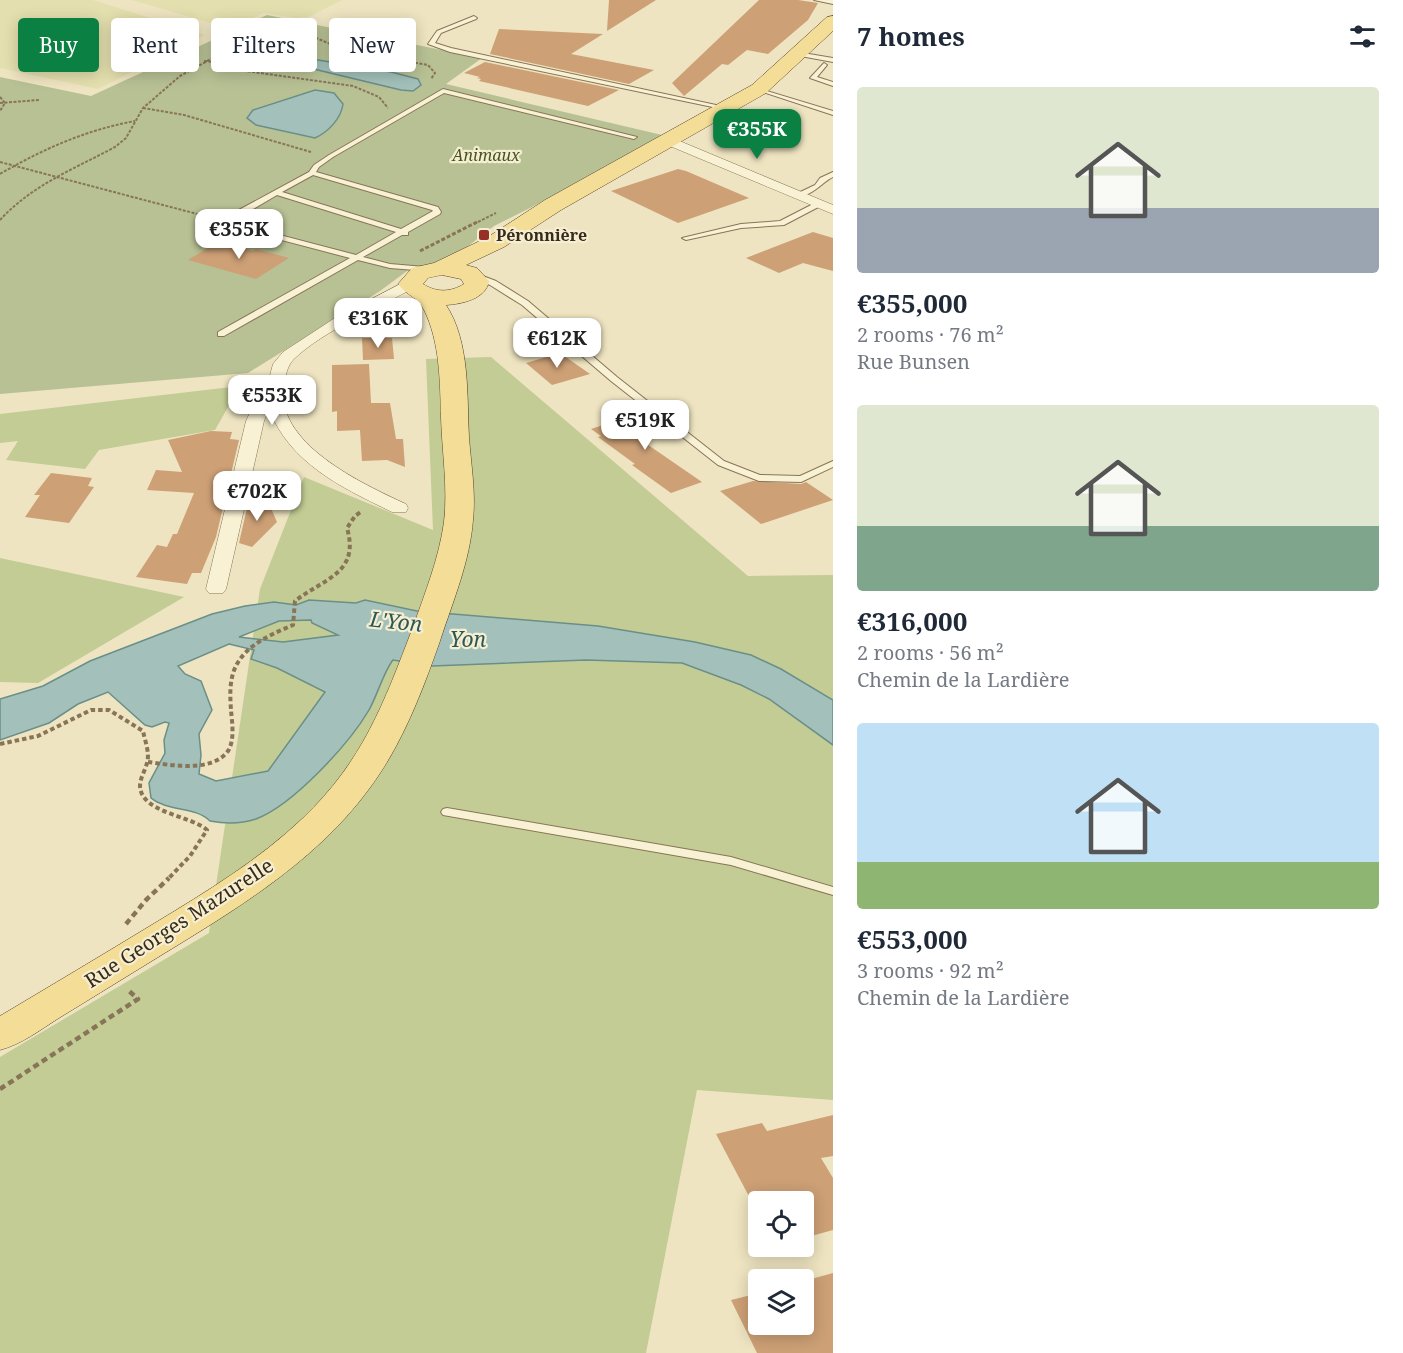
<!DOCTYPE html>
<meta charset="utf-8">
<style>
body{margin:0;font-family:"Noto Serif",serif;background:#f6f6f7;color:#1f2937;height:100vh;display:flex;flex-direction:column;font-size:22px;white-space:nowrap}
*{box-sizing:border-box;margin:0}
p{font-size:20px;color:#747a83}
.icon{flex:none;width:33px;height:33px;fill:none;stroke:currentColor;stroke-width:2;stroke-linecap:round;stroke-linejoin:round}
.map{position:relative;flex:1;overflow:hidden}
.drawer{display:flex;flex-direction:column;background:#fff;width:570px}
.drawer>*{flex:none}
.hud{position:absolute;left:18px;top:18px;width:570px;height:54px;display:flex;gap:12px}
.controls{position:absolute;left:748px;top:1191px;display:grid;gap:12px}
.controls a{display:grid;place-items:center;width:66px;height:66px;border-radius:6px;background:#fff;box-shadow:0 3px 15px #0003;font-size:30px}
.price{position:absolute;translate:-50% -51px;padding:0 14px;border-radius:12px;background:#fff;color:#222;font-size:20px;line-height:39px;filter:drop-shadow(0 2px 3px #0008)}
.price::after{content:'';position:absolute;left:50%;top:36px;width:18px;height:14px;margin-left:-9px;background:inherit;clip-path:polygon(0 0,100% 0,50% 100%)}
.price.selected{background:#0b8043;color:#fff}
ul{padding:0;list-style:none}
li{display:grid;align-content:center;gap:12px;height:318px;padding:0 24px}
li span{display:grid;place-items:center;height:186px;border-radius:6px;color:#555}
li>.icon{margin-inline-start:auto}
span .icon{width:108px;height:108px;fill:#fffc;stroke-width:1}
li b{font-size:26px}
h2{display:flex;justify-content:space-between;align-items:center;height:72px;padding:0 24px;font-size:26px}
.pill{padding:0 21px;border-radius:6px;background:#fff;box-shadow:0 3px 15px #0003;font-size:21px;line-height:54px}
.pill.selected{background:#0b8043;color:#fff}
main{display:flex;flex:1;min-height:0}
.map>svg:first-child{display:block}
</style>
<main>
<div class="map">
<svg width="833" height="1353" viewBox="0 0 833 1353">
<rect width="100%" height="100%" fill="#eee4c1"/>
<g fill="#e4dfae">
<polygon points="0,0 93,0 205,35 98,89 0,68"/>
<polygon points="132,0 342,0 309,17 297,18 263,13 231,29"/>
</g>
<g fill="#c2cc94">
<polygon points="491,357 748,576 833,575 833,1100 697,1090 646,1353 0,1353 0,1057 209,933 260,589 304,477 433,530 426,359"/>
<polygon points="240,386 215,430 99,450 85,469 6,460 18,441 0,443 0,414"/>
<polygon points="0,558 184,597 38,683 0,682"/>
</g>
<polygon fill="#b8c194" points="267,15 482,58 446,84 662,135 532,207 494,226 454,257 407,271 380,291 248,373 0,394 0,77 91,96"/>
<g fill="#a3c1ba" stroke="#6a8f88" stroke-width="1.5" fill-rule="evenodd">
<polygon points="312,59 391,72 418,79 421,85 413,91 401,90 297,65"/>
<path d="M 315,90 L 334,93 L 343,104 C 341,119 328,132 315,138 L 256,125 L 247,118 L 253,110 Z"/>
<path d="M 309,600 L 356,603 L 365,600 L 417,611 L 598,626 L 695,642 L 751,655 L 781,669 L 833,700 L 833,745 L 769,699 L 741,685 L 682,663 L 586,660 L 432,666 L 393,660 C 384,671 377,696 369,710 C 349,744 293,805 256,819 C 241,824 225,824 210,821 C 195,806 168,812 151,798 L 149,783 L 165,753 L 164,740 L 169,723 L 165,722 L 152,727 L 145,725 L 108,692 L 78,704 L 49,723 L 0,740 L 0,699 L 43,686 L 90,661 L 212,614 L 245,606 L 274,602 L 296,605 ZM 311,620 L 312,623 L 338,635 L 283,642 L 239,637 L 279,621 ZM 229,644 L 254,650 L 251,659 L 277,668 L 325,692 L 268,771 L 216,781 L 199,774 L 201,755 L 199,734 L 212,710 L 201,681 L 185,674 L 178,666 Z"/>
</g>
<g fill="#cda076">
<polygon points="609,0 656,0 607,31"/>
<polygon points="759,0 798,0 818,3 808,20 768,54 747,50 728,65 722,64 684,96 672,83"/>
<polygon points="499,29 603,34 571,54 654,70 629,84 490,54"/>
<polygon points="485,62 619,90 588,106 479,81 481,79 477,78 480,77 464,73"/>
<polygon points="678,169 686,171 749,198 678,223 611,191"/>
<polygon points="813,232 833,238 833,271 803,263 779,273 746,258"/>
<polygon points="219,241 253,251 256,249 289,258 256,279 188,260"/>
<polygon points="362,338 392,338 394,359 363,360"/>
<polygon points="560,353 590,374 552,385 526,363"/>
<polygon points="369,364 371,403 390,403 396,439 403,439 405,467 387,460 362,461 360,430 337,431 337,411 332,412 332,365"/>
<polygon points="643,412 665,427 638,438 702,482 671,493 632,465 635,464 598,437 601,436 591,429"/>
<polygon points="211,431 232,432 230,439 239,440 216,537 201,573 192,573 187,584 136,577 157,545 167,547 173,534 177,534 194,493 147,490 156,470 182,472 168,440"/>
<polygon points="51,473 92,478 88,486 94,487 69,523 25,517 40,495 34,495"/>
<polygon points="753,481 801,484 806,482 833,500 761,524 720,491"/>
<polygon points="249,499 267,499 277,522 252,547 239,543"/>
<polygon points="833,1115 833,1156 821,1158 833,1178 833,1230 804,1238 804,1202 752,1202 716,1134 762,1123 767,1131"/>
<polygon points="833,1273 833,1353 757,1353 731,1300 759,1293 759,1324 804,1324 804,1281"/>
</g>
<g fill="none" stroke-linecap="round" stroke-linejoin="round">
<defs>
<g id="lane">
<polygon points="814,0 833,0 833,4"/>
<polygon points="474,16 477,18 476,19 441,33 435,43 451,48 730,108 727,110 450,52 428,44 437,31"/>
<polygon points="797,52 833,58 833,62 795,55 795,53"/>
<polygon points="824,63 827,65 817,77 833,82 833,86 810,78"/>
<polygon points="757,88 833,111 833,115 757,90"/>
<path d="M 443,89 L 637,137 L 634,139 L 444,93 L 333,157 L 319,167 L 316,172 L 438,207 L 441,212 L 440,214 L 408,232 L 408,235 L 402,235 L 363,257 L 390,264 L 425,267 L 429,269 L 428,271 L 390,268 L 358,260 L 224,336 L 218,336 L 218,332 L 350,258 L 232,227 L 229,221 L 237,211 L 309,172 L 314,165 L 329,155 ZM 313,175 L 432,210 L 433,211 L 401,229 L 282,192 ZM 277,195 L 396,232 L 356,255 L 238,224 L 237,221 L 243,215 Z"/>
<path d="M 833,172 L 833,177 C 822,182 808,201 794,195 L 815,185 L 820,178 Z"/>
<polygon points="817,202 824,204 784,225 741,228 686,240 682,238 741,224 780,221"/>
<polygon points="474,275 480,275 496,281 528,301 617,377 724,461 760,475 800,476 833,461 833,467 801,482 759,481 718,465 611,381 522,305 490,285 474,279"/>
<polygon points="447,808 731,857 833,887 833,895 731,865 443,815 441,812 443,809"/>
</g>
<g id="street">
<polygon points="670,137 833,205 833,214 665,144 663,141 665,138"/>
<path d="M 410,279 L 418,284 L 415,287 C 379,308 324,330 294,359 C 287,366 286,375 284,384 C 273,443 363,484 406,504 L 408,508 L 406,512 L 392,512 C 343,488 290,464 269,409 L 264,421 L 226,589 L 223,593 L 209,593 L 206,589 L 246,421 L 255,402 L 265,394 L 273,364 L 283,352 L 335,318 Z"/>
</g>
<path id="primary" d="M 833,16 L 833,31 L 766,93 L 561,210 L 504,247 L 466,265 L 477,268 L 489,281 C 486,299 462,304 446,305 C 470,341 467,396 469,437 C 471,465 476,492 473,520 C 470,561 453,601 440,641 C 422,692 402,745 369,789 C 312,867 223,917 142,967 C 114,984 87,1001 59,1018 C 40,1030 22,1044 0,1050 L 0,1016 C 52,985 104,954 155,923 C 206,892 259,860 303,818 C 363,761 384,703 413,627 C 425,593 439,558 444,522 C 448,487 442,452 441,417 C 440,382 440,342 424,310 C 419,298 406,295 398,284 L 412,268 L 434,263 L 488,237 L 545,200 L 752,85 L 827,17 ZM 442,275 L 461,279 L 464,284 C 451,292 437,293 423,284 L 428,278 Z"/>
</defs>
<use href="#lane" stroke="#887558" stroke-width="2"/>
<use href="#street" stroke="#887558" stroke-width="1"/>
<use href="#primary" stroke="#55432d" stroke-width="1"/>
<g stroke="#887558" stroke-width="2" stroke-dasharray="3 1.5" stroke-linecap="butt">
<polyline points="204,61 222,63 246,71 353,86 379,97 388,108"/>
<polyline points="0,97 5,103 0,111"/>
<polyline points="0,103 39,100"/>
<polyline points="143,108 184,115 311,152"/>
<polyline points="0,162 220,220"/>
<path d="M 0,174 C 43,149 86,130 135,121"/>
<path d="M 0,220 C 32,185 74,169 115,147 L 126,138 L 143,108 L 180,76 L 222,53 L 278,28 L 307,34 L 349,52 L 428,65 L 435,73 L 431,79"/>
<polyline points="474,224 496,213"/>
</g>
<polyline stroke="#887558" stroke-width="3" stroke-dasharray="4 2" stroke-linecap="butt" points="420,251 477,222"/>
<g stroke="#887558" stroke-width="4" stroke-dasharray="4.5 3" stroke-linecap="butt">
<path d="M 0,744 L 38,736 L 91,710 L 109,710 L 143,731 C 145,741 150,753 147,763 C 145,771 140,778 140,786 C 141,813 190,815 207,830 L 190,856 L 167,880"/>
<path d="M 148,762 C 170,765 212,773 228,751 C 235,740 232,722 231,710 C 230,695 229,678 237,664 C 248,644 272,634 293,625 L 295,601 C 325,578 360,573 347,528 L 355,516 L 362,511"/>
</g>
<g stroke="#887558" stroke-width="4.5" stroke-dasharray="6 4" stroke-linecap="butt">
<polyline points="126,924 146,900 169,878"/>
<polyline points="0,1089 138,999 129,991"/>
</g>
<use href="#lane" fill="#f9f1d4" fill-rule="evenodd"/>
<use href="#street" fill="#f9f1d4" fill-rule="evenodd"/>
<use href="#primary" fill="#f3dd97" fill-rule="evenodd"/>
</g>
<rect fill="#982f27" stroke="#f6eed0" stroke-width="2" x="478" y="229" width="12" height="12" rx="3"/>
<g text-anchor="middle" stroke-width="4.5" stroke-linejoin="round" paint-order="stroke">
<g font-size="16" font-style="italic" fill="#445423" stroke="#f6eed0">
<text x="486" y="161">Animaux</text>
</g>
<g font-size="16" font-weight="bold" fill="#372b1d" stroke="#f6eed0" text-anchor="start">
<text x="496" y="241">Péronnière</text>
</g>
<g font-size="20" fill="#372b1d" stroke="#f6eed0">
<text transform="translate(179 923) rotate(-33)" y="7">Rue Georges Mazurelle</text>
</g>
<g font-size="21" font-style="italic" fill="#2c5757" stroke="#f6eed0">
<text transform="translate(396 622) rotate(6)" y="7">L'Yon</text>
<text x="468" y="647">Yon</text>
</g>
</g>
</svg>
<div class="controls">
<a><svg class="icon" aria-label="locate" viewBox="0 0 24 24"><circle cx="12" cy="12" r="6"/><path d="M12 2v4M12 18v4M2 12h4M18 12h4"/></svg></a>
<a><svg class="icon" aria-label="layers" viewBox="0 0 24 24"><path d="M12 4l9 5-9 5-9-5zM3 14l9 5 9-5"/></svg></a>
</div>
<b class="price selected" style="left:757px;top:160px">€355K</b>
<b class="price" style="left:239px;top:260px">€355K</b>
<b class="price" style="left:378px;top:349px">€316K</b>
<b class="price" style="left:557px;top:369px">€612K</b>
<b class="price" style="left:272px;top:426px">€553K</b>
<b class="price" style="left:645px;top:451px">€519K</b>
<b class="price" style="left:257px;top:522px">€702K</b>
<div class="hud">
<a class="pill selected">Buy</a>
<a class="pill">Rent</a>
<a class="pill">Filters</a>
<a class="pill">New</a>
</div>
</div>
<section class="drawer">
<h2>7 homes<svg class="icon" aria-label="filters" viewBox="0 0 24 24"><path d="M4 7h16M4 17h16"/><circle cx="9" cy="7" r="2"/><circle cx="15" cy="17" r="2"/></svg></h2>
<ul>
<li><span style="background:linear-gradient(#dfe7d0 65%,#9aa5b1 0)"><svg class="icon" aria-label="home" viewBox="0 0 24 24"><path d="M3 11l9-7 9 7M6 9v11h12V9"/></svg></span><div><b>€355,000</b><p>2 rooms · 76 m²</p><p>Rue Bunsen</p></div></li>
<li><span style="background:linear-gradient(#dfe7d0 65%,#7fa58c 0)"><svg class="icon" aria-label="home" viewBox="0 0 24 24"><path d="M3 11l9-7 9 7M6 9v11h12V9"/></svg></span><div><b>€316,000</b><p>2 rooms · 56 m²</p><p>Chemin de la Lardière</p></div></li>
<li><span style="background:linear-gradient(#bfe0f5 75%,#8fb573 0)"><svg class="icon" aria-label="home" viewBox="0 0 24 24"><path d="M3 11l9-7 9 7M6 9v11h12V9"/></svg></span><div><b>€553,000</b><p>3 rooms · 92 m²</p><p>Chemin de la Lardière</p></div></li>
</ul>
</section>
</main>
